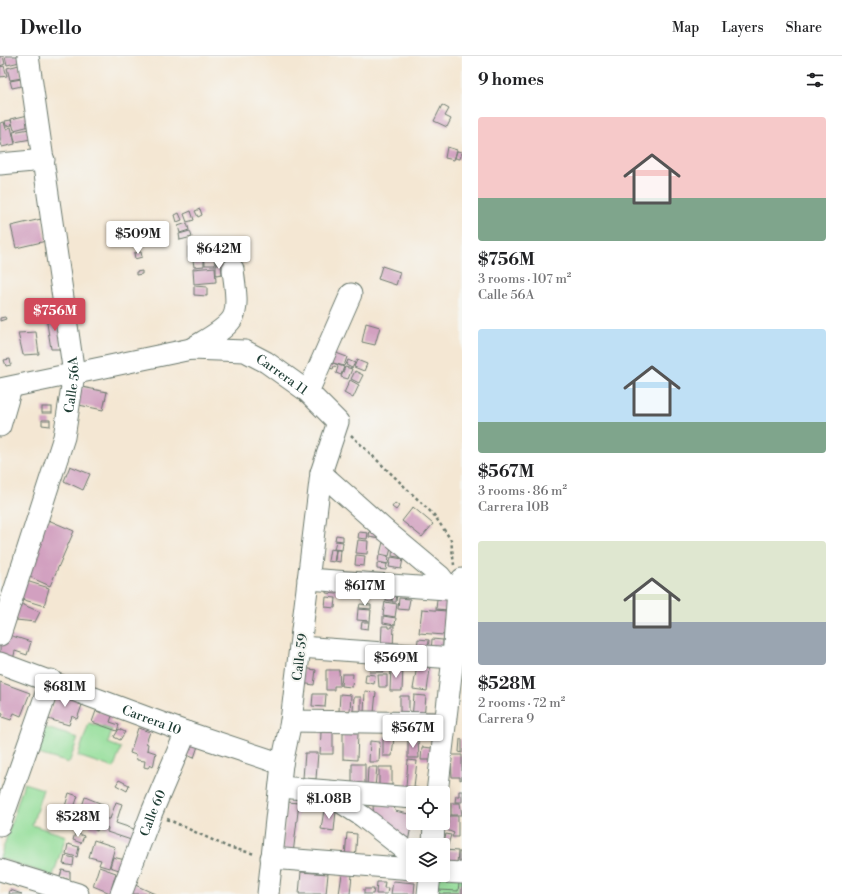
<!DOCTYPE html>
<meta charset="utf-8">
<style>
body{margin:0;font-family:"Libre Bodoni",serif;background:#f2f2f2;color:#202124;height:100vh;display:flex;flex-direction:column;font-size:15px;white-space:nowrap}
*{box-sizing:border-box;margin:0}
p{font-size:13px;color:#757577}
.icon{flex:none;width:22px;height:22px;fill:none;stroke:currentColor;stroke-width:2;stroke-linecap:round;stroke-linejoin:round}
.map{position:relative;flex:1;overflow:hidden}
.side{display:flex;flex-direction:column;background:#fff;width:380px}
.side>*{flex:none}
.tools{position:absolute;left:406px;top:730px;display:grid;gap:8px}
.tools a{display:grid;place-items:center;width:44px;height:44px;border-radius:4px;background:#fff;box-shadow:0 2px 10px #0003;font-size:20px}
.price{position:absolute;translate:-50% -34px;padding:0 9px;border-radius:4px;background:#fff;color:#222;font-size:13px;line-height:26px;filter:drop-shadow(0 1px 2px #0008)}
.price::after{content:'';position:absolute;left:50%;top:24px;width:12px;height:9px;margin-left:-6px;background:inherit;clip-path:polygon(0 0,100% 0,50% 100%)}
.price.on{background:#d1495b;color:#fff}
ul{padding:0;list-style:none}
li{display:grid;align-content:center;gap:8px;height:212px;padding:0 16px}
li span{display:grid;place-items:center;height:124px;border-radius:4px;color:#555}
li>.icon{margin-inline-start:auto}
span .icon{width:72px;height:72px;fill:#fffc;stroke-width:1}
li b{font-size:17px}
h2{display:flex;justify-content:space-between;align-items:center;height:48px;padding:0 16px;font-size:17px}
header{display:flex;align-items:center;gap:24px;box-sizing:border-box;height:56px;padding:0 20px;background:#fff;border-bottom:1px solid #e0e0e0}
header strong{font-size:19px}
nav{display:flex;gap:22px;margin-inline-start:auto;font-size:14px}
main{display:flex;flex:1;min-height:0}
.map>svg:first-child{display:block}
</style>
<header>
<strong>Dwello</strong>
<nav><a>Map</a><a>Layers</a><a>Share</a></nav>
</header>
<main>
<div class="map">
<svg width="462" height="838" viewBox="0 0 462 838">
<rect width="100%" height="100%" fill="#f6f6f2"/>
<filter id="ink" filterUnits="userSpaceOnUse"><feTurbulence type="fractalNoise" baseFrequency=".025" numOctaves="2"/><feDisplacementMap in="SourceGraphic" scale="8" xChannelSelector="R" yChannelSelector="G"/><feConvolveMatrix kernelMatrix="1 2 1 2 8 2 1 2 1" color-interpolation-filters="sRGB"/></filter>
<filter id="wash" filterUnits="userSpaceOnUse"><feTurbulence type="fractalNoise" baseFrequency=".012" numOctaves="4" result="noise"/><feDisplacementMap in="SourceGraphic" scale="16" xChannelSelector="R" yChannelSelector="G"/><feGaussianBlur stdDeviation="0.9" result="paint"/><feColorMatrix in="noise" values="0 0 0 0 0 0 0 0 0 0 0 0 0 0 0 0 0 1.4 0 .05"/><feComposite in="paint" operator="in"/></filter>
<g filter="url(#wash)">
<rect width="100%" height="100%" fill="#f4e7d3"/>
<g fill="#94de9a" stroke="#5a8e67">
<polygon points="89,667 112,674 108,687 121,692 114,712 78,700"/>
<polygon points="43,671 78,682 69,707 35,697"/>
<polygon points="24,727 43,733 32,769 66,780 53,820 0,802"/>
<polygon points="435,820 462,821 462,838 433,838"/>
</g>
<g id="blocks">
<g fill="#d2a0c0">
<polygon points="0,0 3,0 5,8 0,10"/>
<polygon points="5,0 19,0 20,6 7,9"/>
<polygon points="19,9 22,22 10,24 7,12"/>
<polygon points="4,10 7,20 0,21 0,11"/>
<polygon points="21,23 22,30 12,32 10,25"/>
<polygon points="442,49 449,53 445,60 451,63 447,71 434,65"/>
<polygon points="28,59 30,70 14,74 11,63"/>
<polygon points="11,64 12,69 6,70 5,65"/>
<polygon points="4,66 6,73 11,71 15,88 2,91 0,81 0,67"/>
<polygon points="29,73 31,83 15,86 13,76"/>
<polygon points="447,91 457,94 454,104 445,102"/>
<polygon points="457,95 462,96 460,103 455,102"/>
<polygon points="200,153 202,159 198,161 195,155"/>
<polygon points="191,155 194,164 187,166 184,158"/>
<polygon points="179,157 182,164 177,166 175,159"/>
<polygon points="41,163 46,185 16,192 11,170"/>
<polygon points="187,167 189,174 180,177 178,170"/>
<polygon points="190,175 192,181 180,184 179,178"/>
<polygon points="200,188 209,188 209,194 201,195"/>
<rect x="188" y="191" width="5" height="11"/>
<polygon points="214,195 215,209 205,209 204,196"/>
<polygon points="141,196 142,201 135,203 134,197"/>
<polygon points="216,202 220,202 221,207 216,208"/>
<polygon points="204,203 204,210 194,211 193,204"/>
<polygon points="216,209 221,209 222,218 216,219"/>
<polygon points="382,210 400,216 396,229 378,223"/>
<polygon points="215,211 216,226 194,228 193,213"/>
<polygon points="142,215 142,218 136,219 136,216"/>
<polygon points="194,230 207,231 207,240 194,239"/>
<polygon points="61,260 61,293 51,293 46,261"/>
<polygon points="5,261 6,263 0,265 0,262"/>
<polygon points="366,267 380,271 375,289 362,286"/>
<polygon points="36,276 39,298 23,299 18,277"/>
<polygon points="328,294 347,301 344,310 333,307 344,311 341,319 336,317 338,311 334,310 333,313 323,310"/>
<polygon points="10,303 11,309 6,310 4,304"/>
<polygon points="348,304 355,307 352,312 346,309"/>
<polygon points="357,304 367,308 364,315 354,311"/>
<polygon points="345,311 352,313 348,323 341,321"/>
<polygon points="355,315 363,319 359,327 351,323"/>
<polygon points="350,324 359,329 353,342 344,337"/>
<polygon points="77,330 107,336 103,354 74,348"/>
<rect x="42" y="351" width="10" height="6"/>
<polygon points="42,364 50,364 50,370 42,369"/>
<polygon points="70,410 90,418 83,434 64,425"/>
<polygon points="395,447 399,450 396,454 392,451"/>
<polygon points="413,451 433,468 422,481 402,465"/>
<polygon points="46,463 74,475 50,530 23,518"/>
<polygon points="371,466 392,485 369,481"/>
<polygon points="359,476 368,477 367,483 358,482"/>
<polygon points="336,479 343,480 343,485 335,484"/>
<polygon points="358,484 368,485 367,498 356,497"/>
<polygon points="336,485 343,486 342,494 334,493"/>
<polygon points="383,486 392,488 389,500 380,498"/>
<polygon points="393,488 404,502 392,500"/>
<polygon points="330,493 336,494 334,506 328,505"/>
<polygon points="336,494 341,494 340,506 335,505"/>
<polygon points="356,499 365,500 364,510 355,509"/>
<polygon points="379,499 389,501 388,508 378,506"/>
<polygon points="391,501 403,503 401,513 389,511"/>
<polygon points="377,507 387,508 386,514 377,513"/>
<polygon points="23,524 49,532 44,550 18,542"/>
<polygon points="327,525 338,527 337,538 326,537"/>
<polygon points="388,533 393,533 391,545 386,544"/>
<polygon points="438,534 450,535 448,554 436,553"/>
<polygon points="393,537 397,537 396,546 392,546"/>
<polygon points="326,541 336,542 335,552 325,551"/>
<polygon points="399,542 410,543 408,554 398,553"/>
<polygon points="17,546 40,556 35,566 16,564"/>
<polygon points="385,546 397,548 395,561 383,559"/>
<polygon points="360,548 371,549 371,553 359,552"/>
<polygon points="358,553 371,554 370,565 357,564"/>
<polygon points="422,553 446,555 444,579 419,577"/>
<polygon points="383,560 396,562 395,569 383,567"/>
<polygon points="362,566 369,566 368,573 361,572"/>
<polygon points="382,570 388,570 388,572 391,572 391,570 394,570 393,592 381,591"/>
<polygon points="3,577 31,586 27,599 15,595 13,604 0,599 0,587"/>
<polygon points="418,583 429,584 428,595 417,594"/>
<polygon points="432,583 443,584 443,591 431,596"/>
<polygon points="425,608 430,613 427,635 413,633 417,610"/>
<polygon points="379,609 380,611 383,611 384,616 370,616 369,611"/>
<polygon points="391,610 403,611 402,635 390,635"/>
<polygon points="303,612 316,614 314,629 301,627"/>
<polygon points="326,614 339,614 340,630 334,630 334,634 326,634"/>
<polygon points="342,618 353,618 352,631 341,630"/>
<polygon points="366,618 375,619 374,628 365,626"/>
<polygon points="378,619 387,619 387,631 379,631"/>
<polygon points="0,626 30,637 21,660 14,657 11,664 2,661 3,657 0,656"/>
<polygon points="57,635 79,642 77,647 82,649 77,663 72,660 69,669 48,663"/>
<polygon points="365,635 376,636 374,657 364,657"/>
<polygon points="313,638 326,638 325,651 312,650"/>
<polygon points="340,638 351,639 350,655 339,655"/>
<polygon points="414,639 426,640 424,663 412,662"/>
<polygon points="400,640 409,640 409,659 400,662"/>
<polygon points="354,641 361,641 361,655 353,655"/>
<polygon points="104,650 114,654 110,666 119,669 117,675 92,666 96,655 102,657"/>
<polygon points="138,672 150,676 146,687 148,688 147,694 156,697 153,711 150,709 148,712 144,711 145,705 137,704 136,699 130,697"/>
<polygon points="119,673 125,676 120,684 114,681"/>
<polygon points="321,676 333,676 333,698 320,698"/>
<polygon points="343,676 358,677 357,704 343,703"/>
<polygon points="383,681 394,681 392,700 383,700"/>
<polygon points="408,683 418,683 419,702 408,702"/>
<polygon points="460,683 462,683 462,697 459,696"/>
<polygon points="370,685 380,686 379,706 369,706"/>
<polygon points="186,686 198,690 194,702 182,697"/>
<polygon points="422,691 432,692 431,704 421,704"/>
<polygon points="305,697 318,697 316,723 303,722"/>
<polygon points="451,699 462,699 462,723 460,724 460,721 452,721"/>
<polygon points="408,704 417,705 414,731 406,731"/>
<polygon points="352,708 365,708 365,730 352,729"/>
<polygon points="368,711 377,711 375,731 367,730"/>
<rect x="379" y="711" width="13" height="18"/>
<polygon points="119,724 129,729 127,735 116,729"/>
<polygon points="459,735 462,735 462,746 455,746 456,740 459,740"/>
<polygon points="69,737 78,740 71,760 63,757"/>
<polygon points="85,741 107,750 97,775 89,771 95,756 82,750"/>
<polygon points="116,746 122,748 116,767 134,773 131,784 107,776 108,772 103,770 105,763 110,763"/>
<polygon points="287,746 299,747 293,798 282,794"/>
<polygon points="451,747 460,747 462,759 451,759"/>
<polygon points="394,749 395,755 413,759 408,786 374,761 373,750"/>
<polygon points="324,754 336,755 334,775 321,773"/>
<polygon points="82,755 92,758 87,771 78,767"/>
<polygon points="448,760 458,760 458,781 452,781 454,777 444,773 444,768 448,768"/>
<polygon points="75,777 84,780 81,787 73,784"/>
<polygon points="347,777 357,778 355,805 345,801"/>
<polygon points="446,778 451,779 447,792 443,791"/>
<polygon points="94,784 115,791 109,812 99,809 101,804 89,801"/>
<polygon points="68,788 79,791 77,801 66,798"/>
<polygon points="443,794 458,795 457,808 443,807"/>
<rect x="459" y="796" width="3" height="12"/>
<polygon points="65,800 74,802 73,810 63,808"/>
<polygon points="113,801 125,804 122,815 110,811"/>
<polygon points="99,811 116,817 110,837 93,830"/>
<polygon points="62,814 70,816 70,824 60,821"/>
<polygon points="301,816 328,818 326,838 299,838"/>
<polygon points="342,818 352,819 350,838 339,838"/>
<polygon points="393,825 415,827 414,838 391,838"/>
<polygon points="377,826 385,826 384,832 388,832 387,838 376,838"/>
<polygon points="459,827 462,827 462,838 438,838 439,834 458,835"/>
<polygon points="133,828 155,838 128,838"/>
<polygon points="364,833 374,833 373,838 364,838"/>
<polygon points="10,834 22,838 9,838"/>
</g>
</g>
</g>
<g filter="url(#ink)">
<use href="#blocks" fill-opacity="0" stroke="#6a786c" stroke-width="1"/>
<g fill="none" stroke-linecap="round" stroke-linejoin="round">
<defs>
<g id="minor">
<polyline points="0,108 44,104"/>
<path d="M 191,293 C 203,285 223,276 232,263 C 240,251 234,227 233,213"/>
<path id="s1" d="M 0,333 L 191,293 L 245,295 L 266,306 L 308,336 L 338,366 L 321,417 L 291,665 L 282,708 L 268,838"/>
<polyline points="308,336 351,238"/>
<polyline points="0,370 11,332"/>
<polyline points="321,417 385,474 440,520 450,533"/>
<polyline points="308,523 460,534"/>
<path id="s2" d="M 0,579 L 64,381 L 74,318 L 28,0"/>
<polyline points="300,591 453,602"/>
<path id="s3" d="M 0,607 L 186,676 L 282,708"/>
<polyline points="291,665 445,667"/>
<polyline points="280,731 413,742"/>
<polyline points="325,736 362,760 413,800"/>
<polyline points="437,737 453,602 458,534 462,523"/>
<polyline points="0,769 51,624"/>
<polyline points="433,789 434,767"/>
<polyline points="271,802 413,813"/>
<polyline points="0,814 78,838"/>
<polyline points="443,816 462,817"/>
<path id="s4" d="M 121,838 L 152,756 L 186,676"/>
<polyline points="428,838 430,819"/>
</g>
</defs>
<use href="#minor" stroke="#6a786c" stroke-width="23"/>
<g stroke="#6a786c" stroke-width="2.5" stroke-dasharray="3 3" stroke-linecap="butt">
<polyline points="351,379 434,459 451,484 454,509"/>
<polyline points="167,763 228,791 255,798"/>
</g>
<use href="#minor" stroke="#fff" stroke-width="21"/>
</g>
</g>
<g text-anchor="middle" stroke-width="4" stroke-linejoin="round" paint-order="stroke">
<g font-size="13" fill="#1f3d34" stroke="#f6f6f2">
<text dy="5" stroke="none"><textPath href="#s1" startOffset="293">Carrera 11</textPath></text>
<text dy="5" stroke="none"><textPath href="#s2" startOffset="261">Calle 56A</textPath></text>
<text transform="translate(299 601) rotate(-83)" y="5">Calle 59</text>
<text dy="5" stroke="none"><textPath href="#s3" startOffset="162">Carrera 10</textPath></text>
<text dy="5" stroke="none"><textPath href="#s4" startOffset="87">Calle 60</textPath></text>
</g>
</g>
</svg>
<div class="tools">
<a><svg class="icon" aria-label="locate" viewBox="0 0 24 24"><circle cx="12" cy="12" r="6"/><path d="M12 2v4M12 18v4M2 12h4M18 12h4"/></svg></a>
<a><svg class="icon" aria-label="layers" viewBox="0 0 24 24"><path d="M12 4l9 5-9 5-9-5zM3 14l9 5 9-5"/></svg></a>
</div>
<b class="price" style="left:138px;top:199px">$509M</b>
<b class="price" style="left:219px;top:214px">$642M</b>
<b class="price on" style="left:55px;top:276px">$756M</b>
<b class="price" style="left:365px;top:551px">$617M</b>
<b class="price" style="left:396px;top:623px">$569M</b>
<b class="price" style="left:65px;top:652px">$681M</b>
<b class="price" style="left:413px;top:693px">$567M</b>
<b class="price" style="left:329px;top:764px">$1.08B</b>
<b class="price" style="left:78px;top:782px">$528M</b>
</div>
<section class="side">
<h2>9 homes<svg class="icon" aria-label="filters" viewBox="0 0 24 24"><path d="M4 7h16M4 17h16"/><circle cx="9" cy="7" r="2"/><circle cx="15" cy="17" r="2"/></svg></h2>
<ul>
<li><span style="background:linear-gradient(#f6c9c9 65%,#7fa58c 0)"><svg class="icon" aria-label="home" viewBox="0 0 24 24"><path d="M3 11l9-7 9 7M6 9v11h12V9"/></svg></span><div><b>$756M</b><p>3 rooms · 107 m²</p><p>Calle 56A</p></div></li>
<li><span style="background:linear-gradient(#bfe0f5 75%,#7fa58c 0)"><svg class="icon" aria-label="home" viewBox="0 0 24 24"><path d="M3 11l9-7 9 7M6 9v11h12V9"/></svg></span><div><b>$567M</b><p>3 rooms · 86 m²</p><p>Carrera 10B</p></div></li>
<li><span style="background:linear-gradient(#dfe7d0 65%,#9aa5b1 0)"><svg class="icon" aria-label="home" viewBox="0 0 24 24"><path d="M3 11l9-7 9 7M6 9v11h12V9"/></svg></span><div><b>$528M</b><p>2 rooms · 72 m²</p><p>Carrera 9</p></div></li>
</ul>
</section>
</main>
